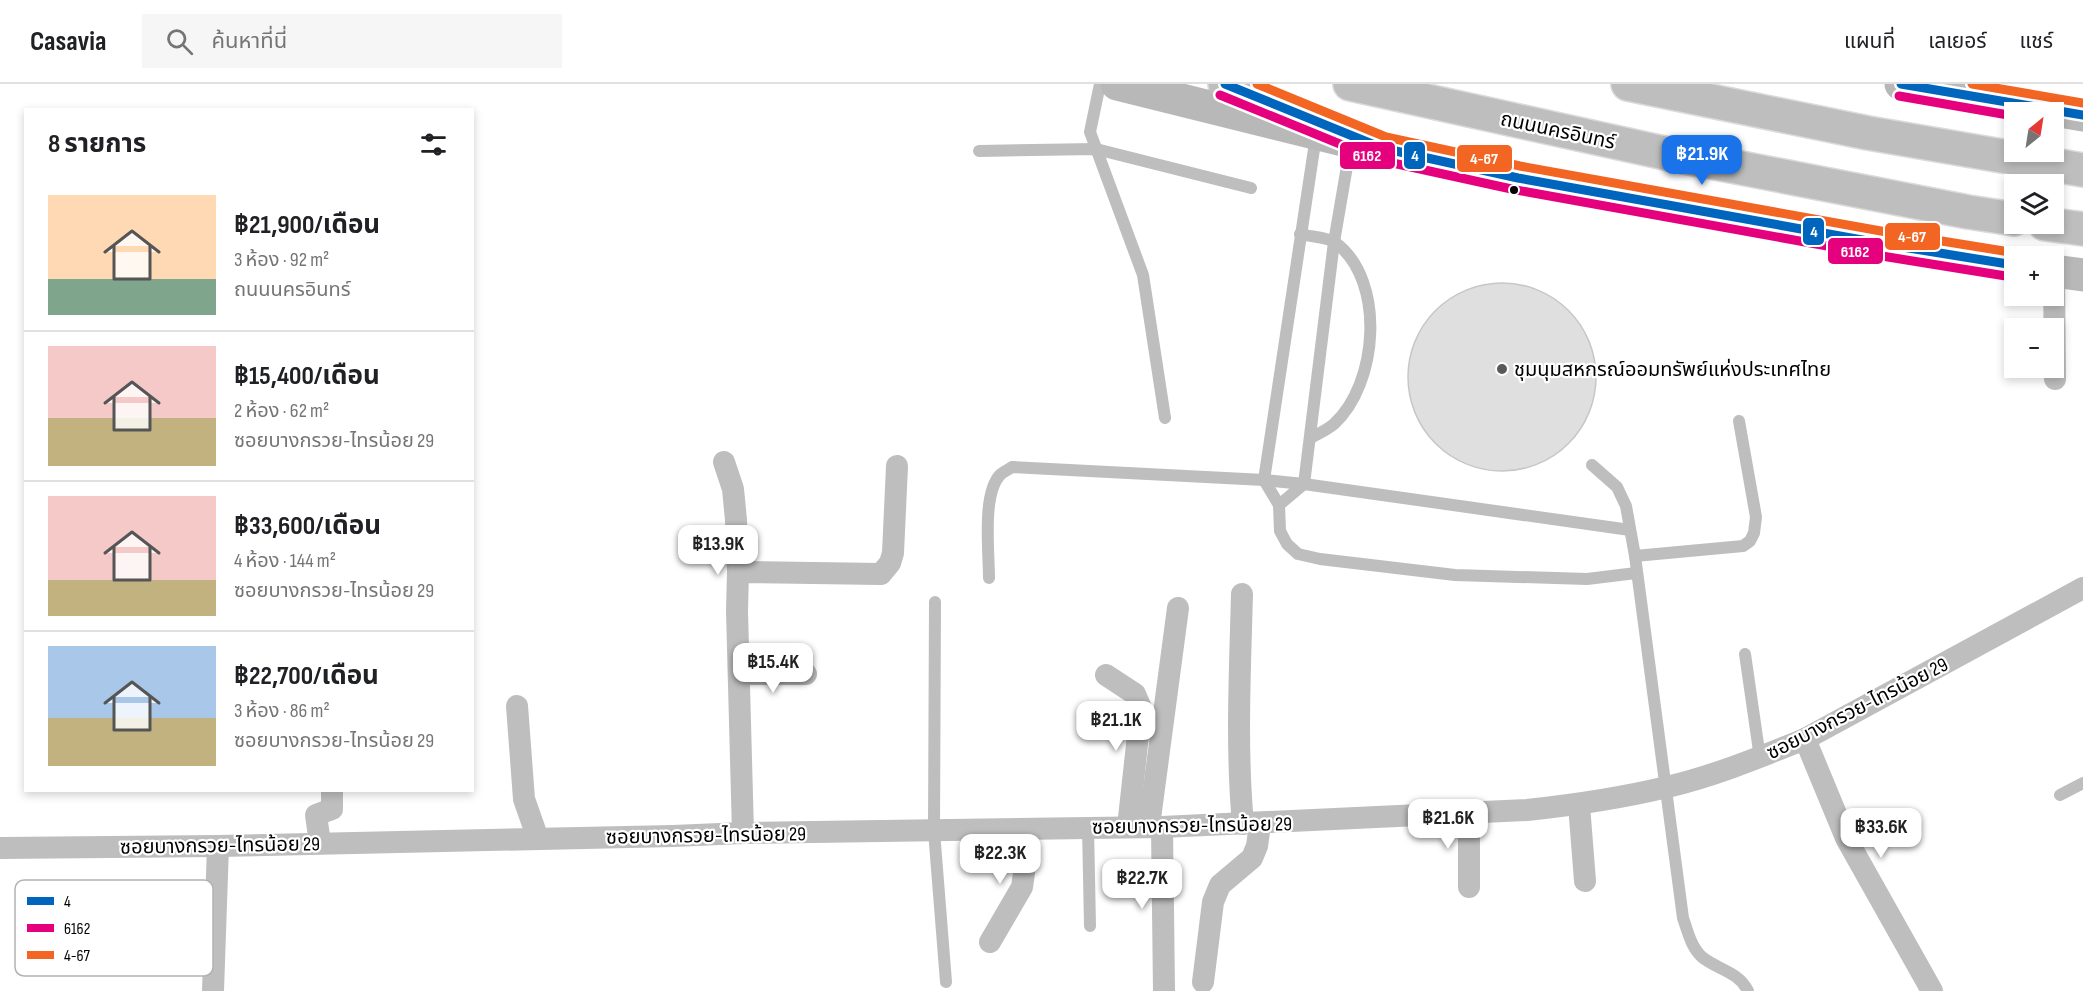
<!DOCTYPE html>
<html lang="th">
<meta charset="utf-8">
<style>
body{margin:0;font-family:"Sofia Sans Condensed","Noto Sans Thai",sans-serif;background:#f6f6f6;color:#202124;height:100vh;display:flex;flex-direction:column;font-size:22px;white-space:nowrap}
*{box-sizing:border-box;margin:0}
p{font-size:20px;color:#757577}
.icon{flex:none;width:33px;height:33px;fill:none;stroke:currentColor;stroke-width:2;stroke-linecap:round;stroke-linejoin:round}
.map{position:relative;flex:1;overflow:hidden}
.details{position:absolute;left:24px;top:24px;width:450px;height:684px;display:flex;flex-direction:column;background:#fff;border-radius:0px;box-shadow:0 3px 9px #0003}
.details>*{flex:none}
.needle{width:39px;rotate:30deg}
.tools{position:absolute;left:2004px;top:18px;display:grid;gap:12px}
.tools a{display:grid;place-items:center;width:60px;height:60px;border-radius:0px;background:#fff;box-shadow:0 3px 9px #0003;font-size:30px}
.price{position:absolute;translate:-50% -51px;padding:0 14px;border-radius:12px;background:#fff;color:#222;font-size:20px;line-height:39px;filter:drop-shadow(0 2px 3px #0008)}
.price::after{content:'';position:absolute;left:50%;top:36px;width:18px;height:14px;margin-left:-9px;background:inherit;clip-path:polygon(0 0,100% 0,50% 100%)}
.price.on{background:#1a73e8;color:#fff}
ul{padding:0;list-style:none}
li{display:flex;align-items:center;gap:18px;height:150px;padding:0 24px}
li+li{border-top:2px solid #e0e0e0}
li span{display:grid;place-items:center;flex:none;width:168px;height:120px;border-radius:0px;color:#555}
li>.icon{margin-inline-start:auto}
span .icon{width:72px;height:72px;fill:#fffc;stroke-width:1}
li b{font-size:26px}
h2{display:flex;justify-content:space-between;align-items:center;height:72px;padding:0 24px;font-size:26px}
header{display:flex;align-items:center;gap:36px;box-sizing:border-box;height:84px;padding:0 30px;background:#fff;border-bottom:2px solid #e0e0e0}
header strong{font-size:28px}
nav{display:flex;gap:33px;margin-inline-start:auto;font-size:21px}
.search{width:420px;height:54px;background:#f6f6f6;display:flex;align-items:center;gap:15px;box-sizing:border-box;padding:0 21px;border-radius:0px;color:#757577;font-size:22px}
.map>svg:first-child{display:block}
</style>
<header>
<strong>Casavia</strong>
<div class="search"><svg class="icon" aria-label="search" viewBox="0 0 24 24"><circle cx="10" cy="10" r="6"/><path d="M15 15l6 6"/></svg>ค้นหาที่นี่</div>
<nav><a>แผนที่</a><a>เลเยอร์</a><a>แชร์</a></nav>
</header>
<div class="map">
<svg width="2083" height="907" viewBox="0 0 2083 907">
<rect width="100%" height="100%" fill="#fff"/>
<circle fill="#dfdfdf" stroke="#c7c7c7" stroke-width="1.5" cx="1502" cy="293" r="94"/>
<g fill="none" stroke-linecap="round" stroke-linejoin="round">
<defs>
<g id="primary">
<polyline points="1225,0 1382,64"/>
<polyline points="1350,0 1669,70 1968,128 2014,135"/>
<polyline points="1628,0 1868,49 2083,86"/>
<polyline points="2045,140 2083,145"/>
</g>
</defs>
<use href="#primary" stroke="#dbdbdb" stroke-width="36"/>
<g stroke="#bebebe" stroke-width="12">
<polyline points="1100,0 1090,48 1143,191 1165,334"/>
<polyline points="1316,52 1264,396 1279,421 1280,447 1287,460 1298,470 1320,475 1455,491 1587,495 1636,489"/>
<polyline points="979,67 1096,65 1251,104"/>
<path d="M 1300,150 C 1311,153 1328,153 1336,159 C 1386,197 1378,300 1334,340 C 1327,346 1318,350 1310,354"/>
<path d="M 1592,381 L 1617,403 L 1626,422 L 1635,472 L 1683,834 C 1688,848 1691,863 1702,873 C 1718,886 1738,887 1748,907"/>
<polyline points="1279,421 1304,400 1334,158 1351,59"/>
<polyline points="1635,472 1743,462 1750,457 1754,449 1756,433 1739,337"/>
<path d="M 989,494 C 989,468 982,410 1000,391 C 1003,388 1008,386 1012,383 L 1264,396 L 1304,400 L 1630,446"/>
<polyline points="935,518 934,747 946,898"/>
<polyline points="1745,570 1760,674"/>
<polyline points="2060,711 2083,699"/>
<polyline points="1088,743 1090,842"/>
</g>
<g stroke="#bebebe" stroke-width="22">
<polyline points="2054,187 2055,295"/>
<polyline points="724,378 733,405 736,436 738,488"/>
<path d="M 1242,510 C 1240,587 1236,664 1243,740"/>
<polyline points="740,590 806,590"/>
<polyline points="1106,591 1135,610 1141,624 1128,743"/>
<polyline points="517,622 524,715 538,755"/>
<polyline points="1805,655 1846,754 1932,907"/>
<polyline points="1579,721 1585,797"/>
<polyline points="1149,742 1178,524"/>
<polyline points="1162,743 1164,907"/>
<polyline points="743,749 737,527 738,488 881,490 890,479 893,469 897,382"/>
<polyline points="320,759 316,731 332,725 332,706"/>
<path d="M 0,764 L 218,762 L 673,752 L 743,749 L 1162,743 L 1527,726 C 1574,721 1621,714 1667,703 C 1714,692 1760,673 1805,655 L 2083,504"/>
<polyline points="1469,803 1469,729"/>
<polyline points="990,858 1022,803 1024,789 1021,745"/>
<polyline points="1203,898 1213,818 1220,801 1252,774 1257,762 1260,740"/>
<polyline points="213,907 218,762"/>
</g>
<g stroke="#b8b8b8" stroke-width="33">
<polyline points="1117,0 1351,58 1518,94 1890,161 2014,181"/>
<polyline points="1901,0 2083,31"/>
<polyline points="2054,187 2083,191"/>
</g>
<use href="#primary" stroke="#bebebe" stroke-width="33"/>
<defs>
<g id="bus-1">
<polyline points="1225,0 1382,64 1518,94 1890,161 2014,181"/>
<polyline points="1901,0 2083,31"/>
</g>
<g id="bus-2">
<polyline points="1220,11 1379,76 1516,106 1888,173 2012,193"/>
<polyline points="1899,12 2014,32"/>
</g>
<g id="bus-3">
<polyline points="1257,0 1386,53 1520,82 1892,149 2016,169"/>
<polyline points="1972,0 2083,19"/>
</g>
</defs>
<use href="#bus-1" stroke="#fff" stroke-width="14"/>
<use href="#bus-2" stroke="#fff" stroke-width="14"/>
<use href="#bus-3" stroke="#fff" stroke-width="14"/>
<use href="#bus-1" stroke="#0065bd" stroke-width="9"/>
<use href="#bus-2" stroke="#e5007d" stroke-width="9"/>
<use href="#bus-3" stroke="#f26522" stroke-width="9"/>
</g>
<circle fill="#000" stroke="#fff" stroke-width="2" cx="1514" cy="106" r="5"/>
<circle fill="#595959" stroke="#fff" stroke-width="2" cx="1502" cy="285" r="6"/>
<g text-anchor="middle" stroke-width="4.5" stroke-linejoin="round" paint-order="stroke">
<g font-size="20" fill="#000" stroke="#fff">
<text transform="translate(1558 46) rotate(12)" y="7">ถนนนครอินทร์</text>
<text transform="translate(1857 624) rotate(-27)" y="7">ซอยบางกรวย-ไทรน้อย 29</text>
<text transform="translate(1192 741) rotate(-1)" y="7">ซอยบางกรวย-ไทรน้อย 29</text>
<text transform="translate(706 751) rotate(-1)" y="7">ซอยบางกรวย-ไทรน้อย 29</text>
<text transform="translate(220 761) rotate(-1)" y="7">ซอยบางกรวย-ไทรน้อย 29</text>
</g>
<g font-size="20" fill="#000" stroke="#fff" text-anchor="start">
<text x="1514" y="292">ชุมนุมสหกรณ์ออมทรัพย์แห่งประเทศไทย</text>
</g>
</g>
<rect x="15" y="796" width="198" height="96" rx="9" fill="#fff" stroke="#b2b2b2" stroke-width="1.5"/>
<rect x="27" y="813" width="27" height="8" fill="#0065bd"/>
<rect x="27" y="840" width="27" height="8" fill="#e5007d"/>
<rect x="27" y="867" width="27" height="8" fill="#f26522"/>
<g font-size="16" fill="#000">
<text x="64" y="823">4</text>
<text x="64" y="850">6162</text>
<text x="64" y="877">4-67</text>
</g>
<g stroke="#fff" stroke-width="2">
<rect x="1339" y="57" width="57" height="29" rx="6" fill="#e5007d"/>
<rect x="1403" y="57" width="23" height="29" rx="6" fill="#0065bd"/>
<rect x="1456" y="60" width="57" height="29" rx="6" fill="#f26522"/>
<rect x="1802" y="133" width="23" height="29" rx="6" fill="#0065bd"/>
<rect x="1884" y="138" width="57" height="29" rx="6" fill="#f26522"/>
<rect x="1827" y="153" width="57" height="28" rx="6" fill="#e5007d"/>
</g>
<g font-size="16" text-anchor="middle" font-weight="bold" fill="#fff">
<text x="1367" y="77">6162</text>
<text x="1415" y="77">4</text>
<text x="1484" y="80">4-67</text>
<text x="1814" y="153">4</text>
<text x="1912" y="158">4-67</text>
<text x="1855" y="173">6162</text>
</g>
</svg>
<div class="tools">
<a><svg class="needle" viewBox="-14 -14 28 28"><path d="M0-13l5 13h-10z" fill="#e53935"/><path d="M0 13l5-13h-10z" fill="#757577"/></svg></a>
<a><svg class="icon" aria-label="layers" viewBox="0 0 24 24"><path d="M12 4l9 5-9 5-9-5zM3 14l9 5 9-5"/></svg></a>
<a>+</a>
<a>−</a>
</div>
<b class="price on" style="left:1702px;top:102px">฿21.9K</b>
<b class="price" style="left:718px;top:492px">฿13.9K</b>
<b class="price" style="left:773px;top:610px">฿15.4K</b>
<b class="price" style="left:1116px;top:668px">฿21.1K</b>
<b class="price" style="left:1448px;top:766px">฿21.6K</b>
<b class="price" style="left:1881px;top:775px">฿33.6K</b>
<b class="price" style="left:1000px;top:801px">฿22.3K</b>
<b class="price" style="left:1142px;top:826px">฿22.7K</b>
<section class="details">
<h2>8 รายการ<svg class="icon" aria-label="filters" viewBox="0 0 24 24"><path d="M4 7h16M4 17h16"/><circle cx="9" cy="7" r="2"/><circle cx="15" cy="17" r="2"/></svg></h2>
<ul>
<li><span style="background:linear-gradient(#ffd9b3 70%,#7fa58c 0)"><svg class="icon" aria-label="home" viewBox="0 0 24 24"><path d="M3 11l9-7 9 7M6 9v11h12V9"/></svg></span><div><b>฿21,900/เดือน</b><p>3 ห้อง · 92 m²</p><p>ถนนนครอินทร์</p></div></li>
<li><span style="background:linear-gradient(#f6c9c9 60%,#c2b280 0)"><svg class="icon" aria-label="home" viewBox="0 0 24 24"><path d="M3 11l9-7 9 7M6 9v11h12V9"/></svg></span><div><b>฿15,400/เดือน</b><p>2 ห้อง · 62 m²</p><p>ซอยบางกรวย-ไทรน้อย 29</p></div></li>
<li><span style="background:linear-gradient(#f6c9c9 70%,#c2b280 0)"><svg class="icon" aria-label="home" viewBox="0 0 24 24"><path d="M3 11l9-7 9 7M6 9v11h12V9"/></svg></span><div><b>฿33,600/เดือน</b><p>4 ห้อง · 144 m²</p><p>ซอยบางกรวย-ไทรน้อย 29</p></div></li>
<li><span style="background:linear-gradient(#a9c7e8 60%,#c2b280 0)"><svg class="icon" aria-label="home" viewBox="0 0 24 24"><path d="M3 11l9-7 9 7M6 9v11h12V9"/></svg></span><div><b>฿22,700/เดือน</b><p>3 ห้อง · 86 m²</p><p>ซอยบางกรวย-ไทรน้อย 29</p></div></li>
</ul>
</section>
</div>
